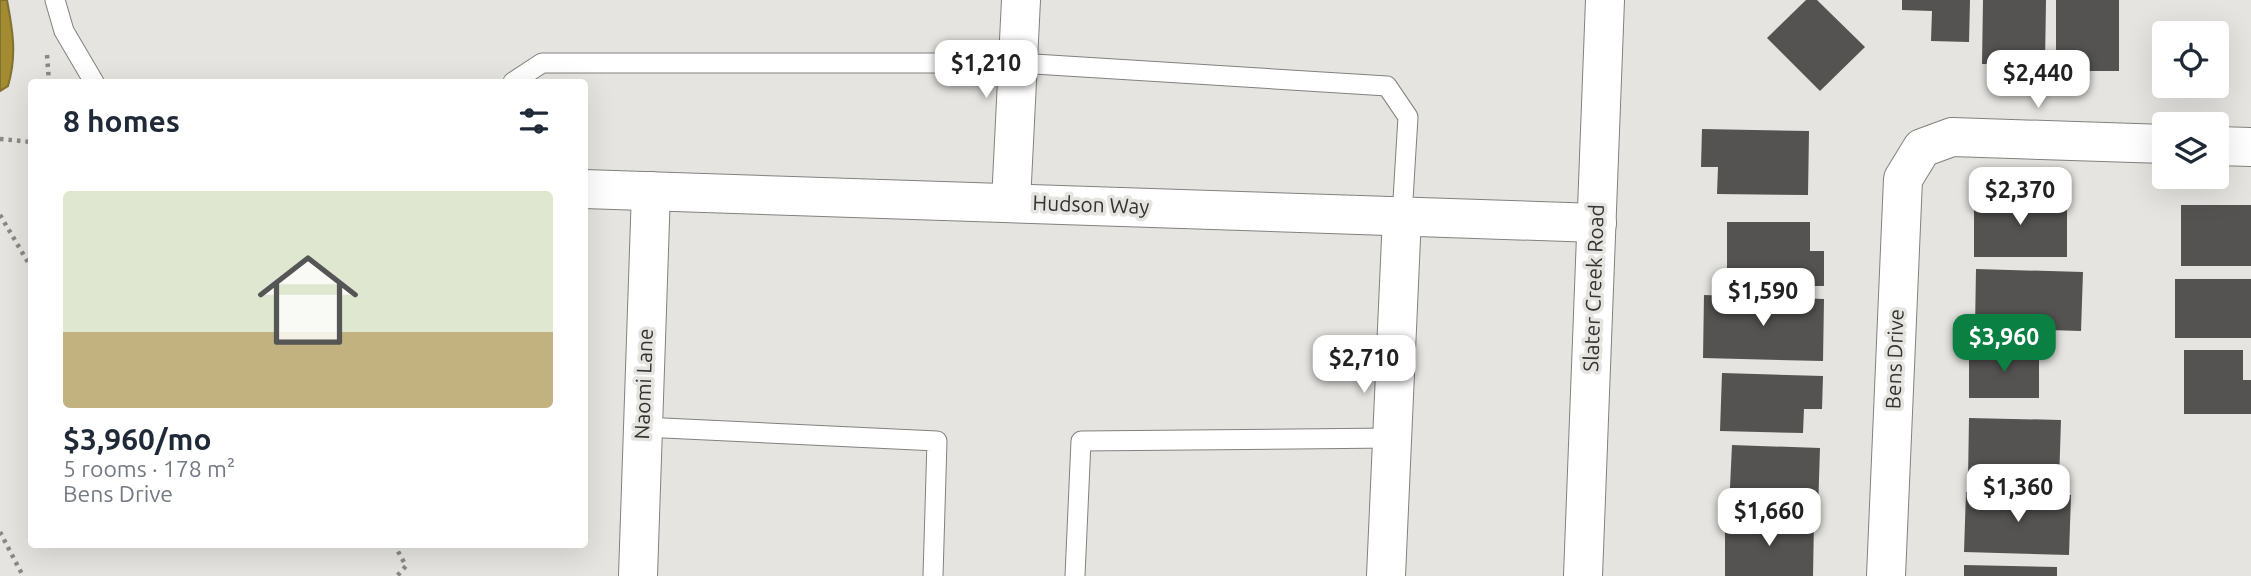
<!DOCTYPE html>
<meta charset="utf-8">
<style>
body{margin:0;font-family:Ubuntu,sans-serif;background:#f2f2f3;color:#1f2937;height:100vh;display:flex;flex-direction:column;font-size:26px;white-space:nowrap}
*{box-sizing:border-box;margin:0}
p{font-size:23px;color:#747a83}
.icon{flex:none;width:38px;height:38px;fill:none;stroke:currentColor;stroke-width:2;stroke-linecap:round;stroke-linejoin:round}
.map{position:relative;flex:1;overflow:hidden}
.panel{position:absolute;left:28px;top:79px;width:560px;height:469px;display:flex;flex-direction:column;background:#fff;border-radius:7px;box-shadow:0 7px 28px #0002}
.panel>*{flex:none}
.tools{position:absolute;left:2152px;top:21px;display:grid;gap:14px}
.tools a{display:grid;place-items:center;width:77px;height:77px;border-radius:7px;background:#fff;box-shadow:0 7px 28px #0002;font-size:35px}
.price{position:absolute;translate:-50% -60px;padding:0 16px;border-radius:14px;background:#fff;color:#222;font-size:23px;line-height:46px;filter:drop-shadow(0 2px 4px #0008)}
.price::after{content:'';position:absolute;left:50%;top:42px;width:21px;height:16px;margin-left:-10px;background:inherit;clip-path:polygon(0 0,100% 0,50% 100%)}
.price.active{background:#0b8043;color:#fff}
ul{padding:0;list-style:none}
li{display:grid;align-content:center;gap:14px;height:371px;padding:0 35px}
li+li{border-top:2px solid #e0e1e3}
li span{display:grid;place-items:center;height:217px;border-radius:7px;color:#555}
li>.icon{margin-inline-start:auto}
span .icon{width:126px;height:126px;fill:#fffc;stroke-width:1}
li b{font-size:30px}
h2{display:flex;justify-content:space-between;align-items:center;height:84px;padding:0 35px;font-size:30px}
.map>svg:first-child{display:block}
</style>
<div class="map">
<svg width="2251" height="576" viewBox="0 0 2251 576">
<rect width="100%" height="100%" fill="#e5e4e1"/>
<path fill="#a28b30" stroke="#817131" stroke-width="2" d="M 0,0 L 7,0 C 13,31 17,56 8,86 L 0,91 Z"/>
<g fill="#545351">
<polygon points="1806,0 1817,0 1865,47 1820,91 1767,38"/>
<polygon points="1902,0 1970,0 1969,42 1931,41 1932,11 1902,10"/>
<polygon points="1983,0 2046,0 2045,65 1982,64"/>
<rect x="2056" y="0" width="63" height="71"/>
<polygon points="1702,129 1809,131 1808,195 1717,194 1718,167 1701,167"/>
<rect x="1974" y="196" width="93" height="61"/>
<rect x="2181" y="205" width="70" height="61"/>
<polygon points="1727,222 1810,222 1810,251 1824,251 1824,286 1727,286"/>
<polygon points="1976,269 2083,272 2081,331 1975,328"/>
<rect x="2175" y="279" width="76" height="59"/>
<polygon points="1704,295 1824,299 1823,361 1703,358"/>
<rect x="1969" y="350" width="70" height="48"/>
<polygon points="2184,350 2243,350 2243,380 2251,380 2251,414 2184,414"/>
<polygon points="1722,373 1823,376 1822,409 1804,409 1803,433 1720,431"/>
<polygon points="1969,418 2061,420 2059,482 1968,480"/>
<polygon points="1732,445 1820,448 1818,511 1729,508"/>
<polygon points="1966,492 2071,495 2069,555 1964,552"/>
<polygon points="1725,519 1814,520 1813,576 1725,576"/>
<polygon points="1964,565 2057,567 2057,576 1964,576"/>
</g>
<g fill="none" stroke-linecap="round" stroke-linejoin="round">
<defs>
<g id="service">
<polyline points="55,0 64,31 94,82"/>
<polyline points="513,82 542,63 1018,63 1387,86 1408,117 1402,216"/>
<polyline points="643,427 937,441 933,576"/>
<polyline points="1075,576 1081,441 1392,438"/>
</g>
<g id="minor">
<polyline points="2217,146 2251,147"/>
<polyline points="584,189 1597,223"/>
<polyline points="1011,202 1021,0"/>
<polyline points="638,576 651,191"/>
<polyline points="1386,576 1402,216"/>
<polyline points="1583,576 1605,0"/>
<polyline points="1886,576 1903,179 1922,148 1952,137 2165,144"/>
</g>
</defs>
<use href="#service" stroke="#82817e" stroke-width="21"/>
<use href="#minor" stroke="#82817e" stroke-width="40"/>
<g stroke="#888886" stroke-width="4.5" stroke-dasharray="3.5 5" stroke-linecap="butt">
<polyline points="47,55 49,82"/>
<polyline points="0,139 32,142"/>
<polyline points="0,215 32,269"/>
<polyline points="0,532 23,576"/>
<polyline points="394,544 406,566 397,576"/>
</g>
<use href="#service" stroke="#fff" stroke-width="19"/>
<use href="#minor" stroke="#fff" stroke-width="38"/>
</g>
<g text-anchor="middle" stroke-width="7" stroke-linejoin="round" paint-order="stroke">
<g font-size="21" fill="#333332" stroke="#e5e4e1">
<text transform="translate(1091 205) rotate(2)" y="7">Hudson Way</text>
<text transform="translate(1594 288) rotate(-88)" y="7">Slater Creek Road</text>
<text transform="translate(1895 359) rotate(-88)" y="7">Bens Drive</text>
<text transform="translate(644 384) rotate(-88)" y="7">Naomi Lane</text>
</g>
</g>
</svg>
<div class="tools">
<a><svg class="icon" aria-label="locate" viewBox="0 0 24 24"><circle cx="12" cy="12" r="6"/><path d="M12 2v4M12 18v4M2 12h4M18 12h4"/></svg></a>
<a><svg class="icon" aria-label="layers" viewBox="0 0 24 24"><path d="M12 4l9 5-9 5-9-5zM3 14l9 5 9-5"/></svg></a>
</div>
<b class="price" style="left:986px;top:100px">$1,210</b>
<b class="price" style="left:2038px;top:110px">$2,440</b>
<b class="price" style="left:2020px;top:227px">$2,370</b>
<b class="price" style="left:1763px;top:328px">$1,590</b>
<b class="price active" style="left:2004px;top:374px">$3,960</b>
<b class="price" style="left:1364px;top:395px">$2,710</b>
<b class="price" style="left:2018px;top:524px">$1,360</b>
<b class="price" style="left:1769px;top:548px">$1,660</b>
<section class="panel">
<h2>8 homes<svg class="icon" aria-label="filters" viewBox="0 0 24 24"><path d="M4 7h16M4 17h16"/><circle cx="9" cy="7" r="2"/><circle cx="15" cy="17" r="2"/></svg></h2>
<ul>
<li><span style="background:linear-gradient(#dfe7d0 65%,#c2b280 0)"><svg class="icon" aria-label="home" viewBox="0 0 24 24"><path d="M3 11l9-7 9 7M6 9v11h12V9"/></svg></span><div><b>$3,960/mo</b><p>5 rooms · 178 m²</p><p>Bens Drive</p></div></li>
</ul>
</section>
</div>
